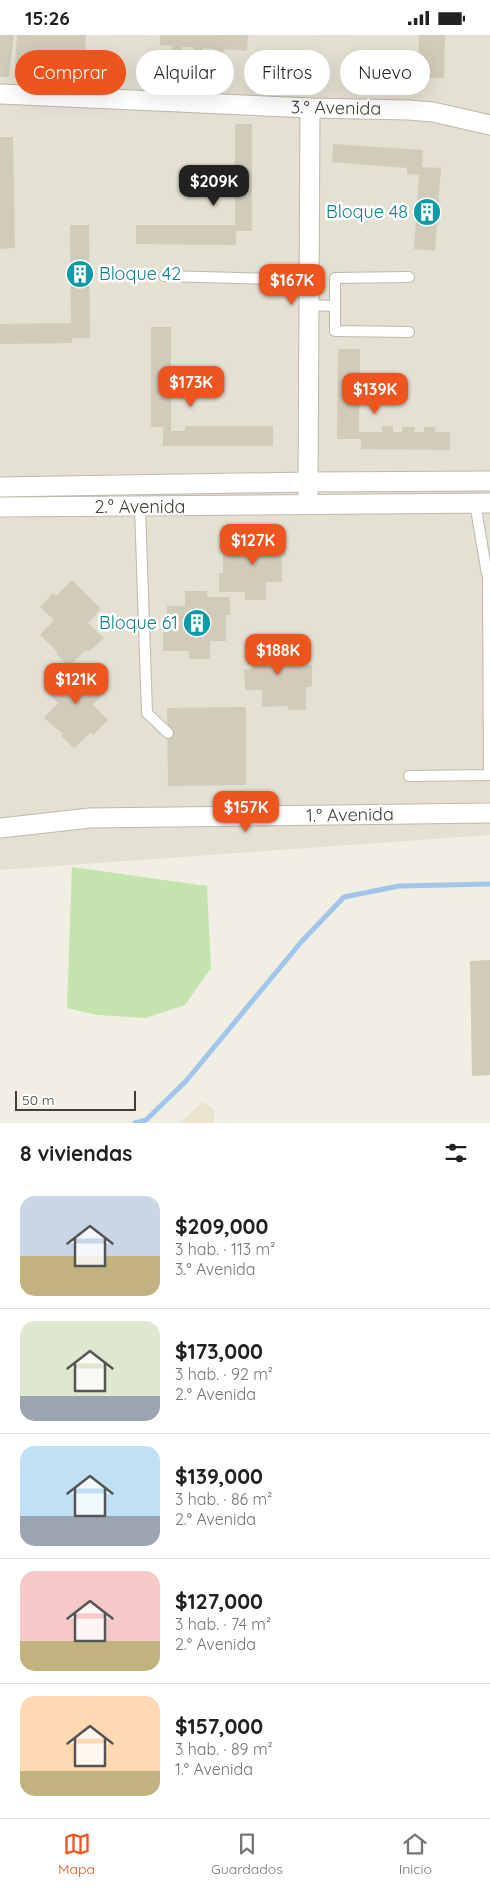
<!DOCTYPE html>
<html lang="es">
<meta charset="utf-8">
<style>
body{margin:0;font-family:Quicksand,sans-serif;background:#f6f6f6;color:#222;height:100vh;display:flex;flex-direction:column;font-size:19px;white-space:nowrap}
*{box-sizing:border-box;margin:0}
p{font-size:16px;color:#767676}
.icon{flex:none;width:28px;height:28px;fill:none;stroke:currentColor;stroke-width:2;stroke-linecap:round;stroke-linejoin:round}
.map{position:relative;height:1088px;overflow:hidden}
.drawer{display:flex;flex-direction:column;background:#fff;flex:1}
.drawer>*{flex:none}
.top-card{position:absolute;left:15px;top:15px;width:460px;height:45px;display:flex;gap:10px}
.scale{position:absolute;left:15px;bottom:12px;width:121px;box-sizing:border-box;padding-left:5px;border:2px solid #423e34;border-top:0;font-size:14px;line-height:18px;white-space:nowrap;color:#423e34;-webkit-text-stroke:4px #fff;paint-order:stroke}
.price{position:absolute;translate:-50% -42px;padding:0 11px;border-radius:10px;background:#ed541e;color:#fff;font-size:16px;line-height:32px;filter:drop-shadow(0 1px 2px #0008)}
.price::after{content:'';position:absolute;left:50%;top:30px;width:15px;height:11px;margin-left:-8px;background:inherit;clip-path:polygon(0 0,100% 0,50% 100%)}
.price.current{background:#222;color:#fff}
ul{padding:0;list-style:none}
li{display:flex;align-items:center;gap:15px;height:125px;padding:0 20px}
li+li{border-top:1px solid #e0e0e0}
li span{display:grid;place-items:center;flex:none;width:140px;height:100px;border-radius:15px;color:#555}
li>.icon{margin-inline-start:auto}
span .icon{width:60px;height:60px;fill:#fffc;stroke-width:1}
li b{font-size:21px}
h2{display:flex;justify-content:space-between;align-items:center;height:60px;padding:0 20px;font-size:21px}
.tag{padding:0 18px;border-radius:22px;background:#fff;box-shadow:0 5px 20px #0002;font-size:18px;line-height:45px}
.tag.current{background:#ed541e;color:#fff}
.status{display:flex;justify-content:space-between;align-items:center;height:35px;padding:0 25px;background:#fff;direction:ltr}
.status svg{height:14px;fill:currentColor}
.menu{display:flex;justify-content:space-around;align-items:center;height:70px;border-top:1px solid #e0e0e0;background:#fff;font-size:14px;color:#767676}
.menu a{display:grid;justify-items:center;gap:2px}
.menu .current{color:#ed541e}
.map>svg:first-child{display:block}
</style>
<div class="status"><b>15:26</b><svg viewBox="0 0 49 12"><path d="M0 12V9h3v3zM5 12V6h3v6zM10 12V3h3v9zM15 12V0h3v12zM26 1h20v11H26zM47 4h2v5h-2z"/></svg></div>
<div class="map">
<svg width="490" height="1088" viewBox="0 0 490 1088">
<rect width="100%" height="100%" fill="#f1eee3"/>
<polygon fill="#e4e0d2" points="0,0 490,0 490,800 0,835"/>
<polygon fill="#e9e4ce" points="202,1067 214,1074 214,1088 180,1088"/>
<polygon fill="#c5e3ae" points="72,832 207,851 211,933 185,970 145,983 98,980 67,973"/>
<g fill="none" stroke-linecap="round" stroke-linejoin="round">
<polyline stroke="#a2c5eb" stroke-width="5" points="135,1088 146,1085 186,1046 302,906 344,862 399,851 490,849"/>
</g>
<g fill="#d1cbba">
<polygon points="0,0 14,0 9,42 0,42"/>
<polygon points="17,0 86,0 84,44 14,43"/>
<polygon points="160,0 248,0 247,16 224,14 224,18 213,17 213,14 203,13 203,17 193,16 193,12 182,12 181,16 172,15 173,11 160,10"/>
<polygon points="419,0 445,0 444,43 418,43"/>
<polygon points="235,89 252,89 252,196 236,196 236,210 136,209 136,190 235,190"/>
<polygon points="0,102 13,102 15,213 0,214"/>
<polygon points="333,109 423,115 422,132 441,133 435,216 414,214 419,140 407,139 407,133 332,127"/>
<polygon points="70,190 89,190 90,303 72,303 72,308 0,309 0,289 71,288"/>
<polygon points="151,292 171,292 171,396 185,396 185,391 273,391 273,411 163,411 163,392 151,392"/>
<polygon points="338,314 360,314 359,397 382,397 382,391 393,391 393,397 402,397 402,392 415,392 414,397 424,397 424,392 435,392 435,397 450,397 450,415 361,414 361,404 337,404"/>
<polygon points="241,497 263,497 263,503 285,503 286,521 282,521 282,547 266,547 266,565 245,565 245,557 219,557 219,538 223,538 223,513 241,513"/>
<polygon points="72,545 101,574 88,588 104,603 88,617 86,615 69,631 56,619 58,617 40,600 54,585 40,572 53,558 56,561"/>
<polygon points="185,556 207,556 207,562 230,562 230,580 226,580 226,606 210,606 210,624 189,624 189,616 163,616 163,597 167,597 167,571 185,571"/>
<polygon points="252,607 271,607 271,611 296,611 296,630 312,630 312,652 306,652 306,675 288,675 288,671 262,672 262,655 245,655 244,634 252,634"/>
<polygon points="77,627 106,656 93,670 108,685 93,700 91,697 74,713 61,701 63,699 44,683 58,668 44,654 58,640 61,644"/>
<polygon points="246,672 246,750 168,751 167,673"/>
<polygon points="490,925 490,1040 472,1041 470,926"/>
</g>
<g fill="none" stroke-linecap="round" stroke-linejoin="round">
<defs>
<g id="service">
<polyline points="164,241 309,245"/>
<polyline points="409,242 335,243 335,296 409,297"/>
<polyline points="309,270 335,271"/>
<polyline points="475,468 487,539"/>
<polyline points="140,472 147,678 168,698"/>
<polyline points="489,740 488,547 490,531"/>
<polyline points="409,741 490,740"/>
</g>
<g id="minor">
<polyline points="0,59 310,73 409,75 433,77 490,90"/>
<polyline points="0,452 308,447 490,446"/>
<polyline points="308,459 310,73"/>
<polyline points="0,472 490,468"/>
<polyline points="0,793 90,783 490,778"/>
</g>
</defs>
<use href="#service" stroke="#beb9aa" stroke-width="12"/>
<use href="#minor" stroke="#beb9aa" stroke-width="21"/>
<use href="#service" stroke="#fff" stroke-width="10"/>
<use href="#minor" stroke="#fff" stroke-width="19"/>
</g>
<defs>
<symbol id="building-disc" viewBox="-11 -11 22 22"><circle r="9.5" fill="#0f9aa8" stroke="#fff"/><path d="M-4-6H4V6H1V3H-1V6H-4ZM-2.5-4.3h1.7v1.8h-1.7ZM.8-4.3h1.7v1.8H.8ZM-2.5-1h1.7V.8h-1.7ZM.8-1h1.7V.8H.8Z" fill="#fff"/></symbol>
</defs>
<g fill-rule="evenodd">
<use href="#building-disc" x="411" y="161" width="32" height="32"/>
<use href="#building-disc" x="64" y="223" width="32" height="32"/>
<use href="#building-disc" x="181" y="572" width="32" height="32"/>
</g>
<g text-anchor="middle" stroke-width="5" stroke-linejoin="round" paint-order="stroke">
<g font-size="18" fill="#423e34" stroke="#fff">
<text transform="translate(336 73) rotate(1)" y="6">3.° Avenida</text>
<text x="140" y="478">2.° Avenida</text>
<text transform="translate(350 780) rotate(-1)" y="6">1.° Avenida</text>
</g>
<g font-size="18" fill="#0d838f" stroke="#fff" text-anchor="end">
<text x="408" y="183">Bloque 48</text>
<text x="99" y="245" text-anchor="start">Bloque 42</text>
<text x="178" y="594">Bloque 61</text>
</g>
</g>
</svg>
<div class="scale">50 m</div>
<b class="price current" style="left:214px;top:172px">$209K</b>
<b class="price" style="left:292px;top:271px">$167K</b>
<b class="price" style="left:191px;top:373px">$173K</b>
<b class="price" style="left:375px;top:380px">$139K</b>
<b class="price" style="left:253px;top:531px">$127K</b>
<b class="price" style="left:278px;top:641px">$188K</b>
<b class="price" style="left:76px;top:670px">$121K</b>
<b class="price" style="left:246px;top:798px">$157K</b>
<div class="top-card">
<a class="tag current">Comprar</a>
<a class="tag">Alquilar</a>
<a class="tag">Filtros</a>
<a class="tag">Nuevo</a>
</div>
</div>
<section class="drawer">
<h2>8 viviendas<svg class="icon" aria-label="filters" viewBox="0 0 24 24"><path d="M4 7h16M4 17h16"/><circle cx="9" cy="7" r="2"/><circle cx="15" cy="17" r="2"/></svg></h2>
<ul>
<li><span style="background:linear-gradient(#c9d6e8 60%,#c2b280 0)"><svg class="icon" aria-label="home" viewBox="0 0 24 24"><path d="M3 11l9-7 9 7M6 9v11h12V9"/></svg></span><div><b>$209,000</b><p>3 hab. · 113 m²</p><p>3.° Avenida</p></div></li>
<li><span style="background:linear-gradient(#dfe7d0 75%,#9aa5b1 0)"><svg class="icon" aria-label="home" viewBox="0 0 24 24"><path d="M3 11l9-7 9 7M6 9v11h12V9"/></svg></span><div><b>$173,000</b><p>3 hab. · 92 m²</p><p>2.° Avenida</p></div></li>
<li><span style="background:linear-gradient(#bfe0f5 70%,#9aa5b1 0)"><svg class="icon" aria-label="home" viewBox="0 0 24 24"><path d="M3 11l9-7 9 7M6 9v11h12V9"/></svg></span><div><b>$139,000</b><p>3 hab. · 86 m²</p><p>2.° Avenida</p></div></li>
<li><span style="background:linear-gradient(#f6c9c9 70%,#c2b280 0)"><svg class="icon" aria-label="home" viewBox="0 0 24 24"><path d="M3 11l9-7 9 7M6 9v11h12V9"/></svg></span><div><b>$127,000</b><p>3 hab. · 74 m²</p><p>2.° Avenida</p></div></li>
<li><span style="background:linear-gradient(#ffd9b3 75%,#c2b280 0)"><svg class="icon" aria-label="home" viewBox="0 0 24 24"><path d="M3 11l9-7 9 7M6 9v11h12V9"/></svg></span><div><b>$157,000</b><p>3 hab. · 89 m²</p><p>1.° Avenida</p></div></li>
</ul>
</section>
<nav class="menu">
<a class="current"><svg class="icon" aria-label="map" viewBox="0 0 24 24"><path d="M3 6l6-2 6 2 6-2v14l-6 2-6-2-6 2zM9 4v14M15 6v14"/></svg>Mapa</a>
<a><svg class="icon" aria-label="saved" viewBox="0 0 24 24"><path d="M7 4h10v16l-5-4-5 4z"/></svg>Guardados</a>
<a><svg class="icon" aria-label="home" viewBox="0 0 24 24"><path d="M3 11l9-7 9 7M6 9v11h12V9"/></svg>Inicio</a>
</nav>
